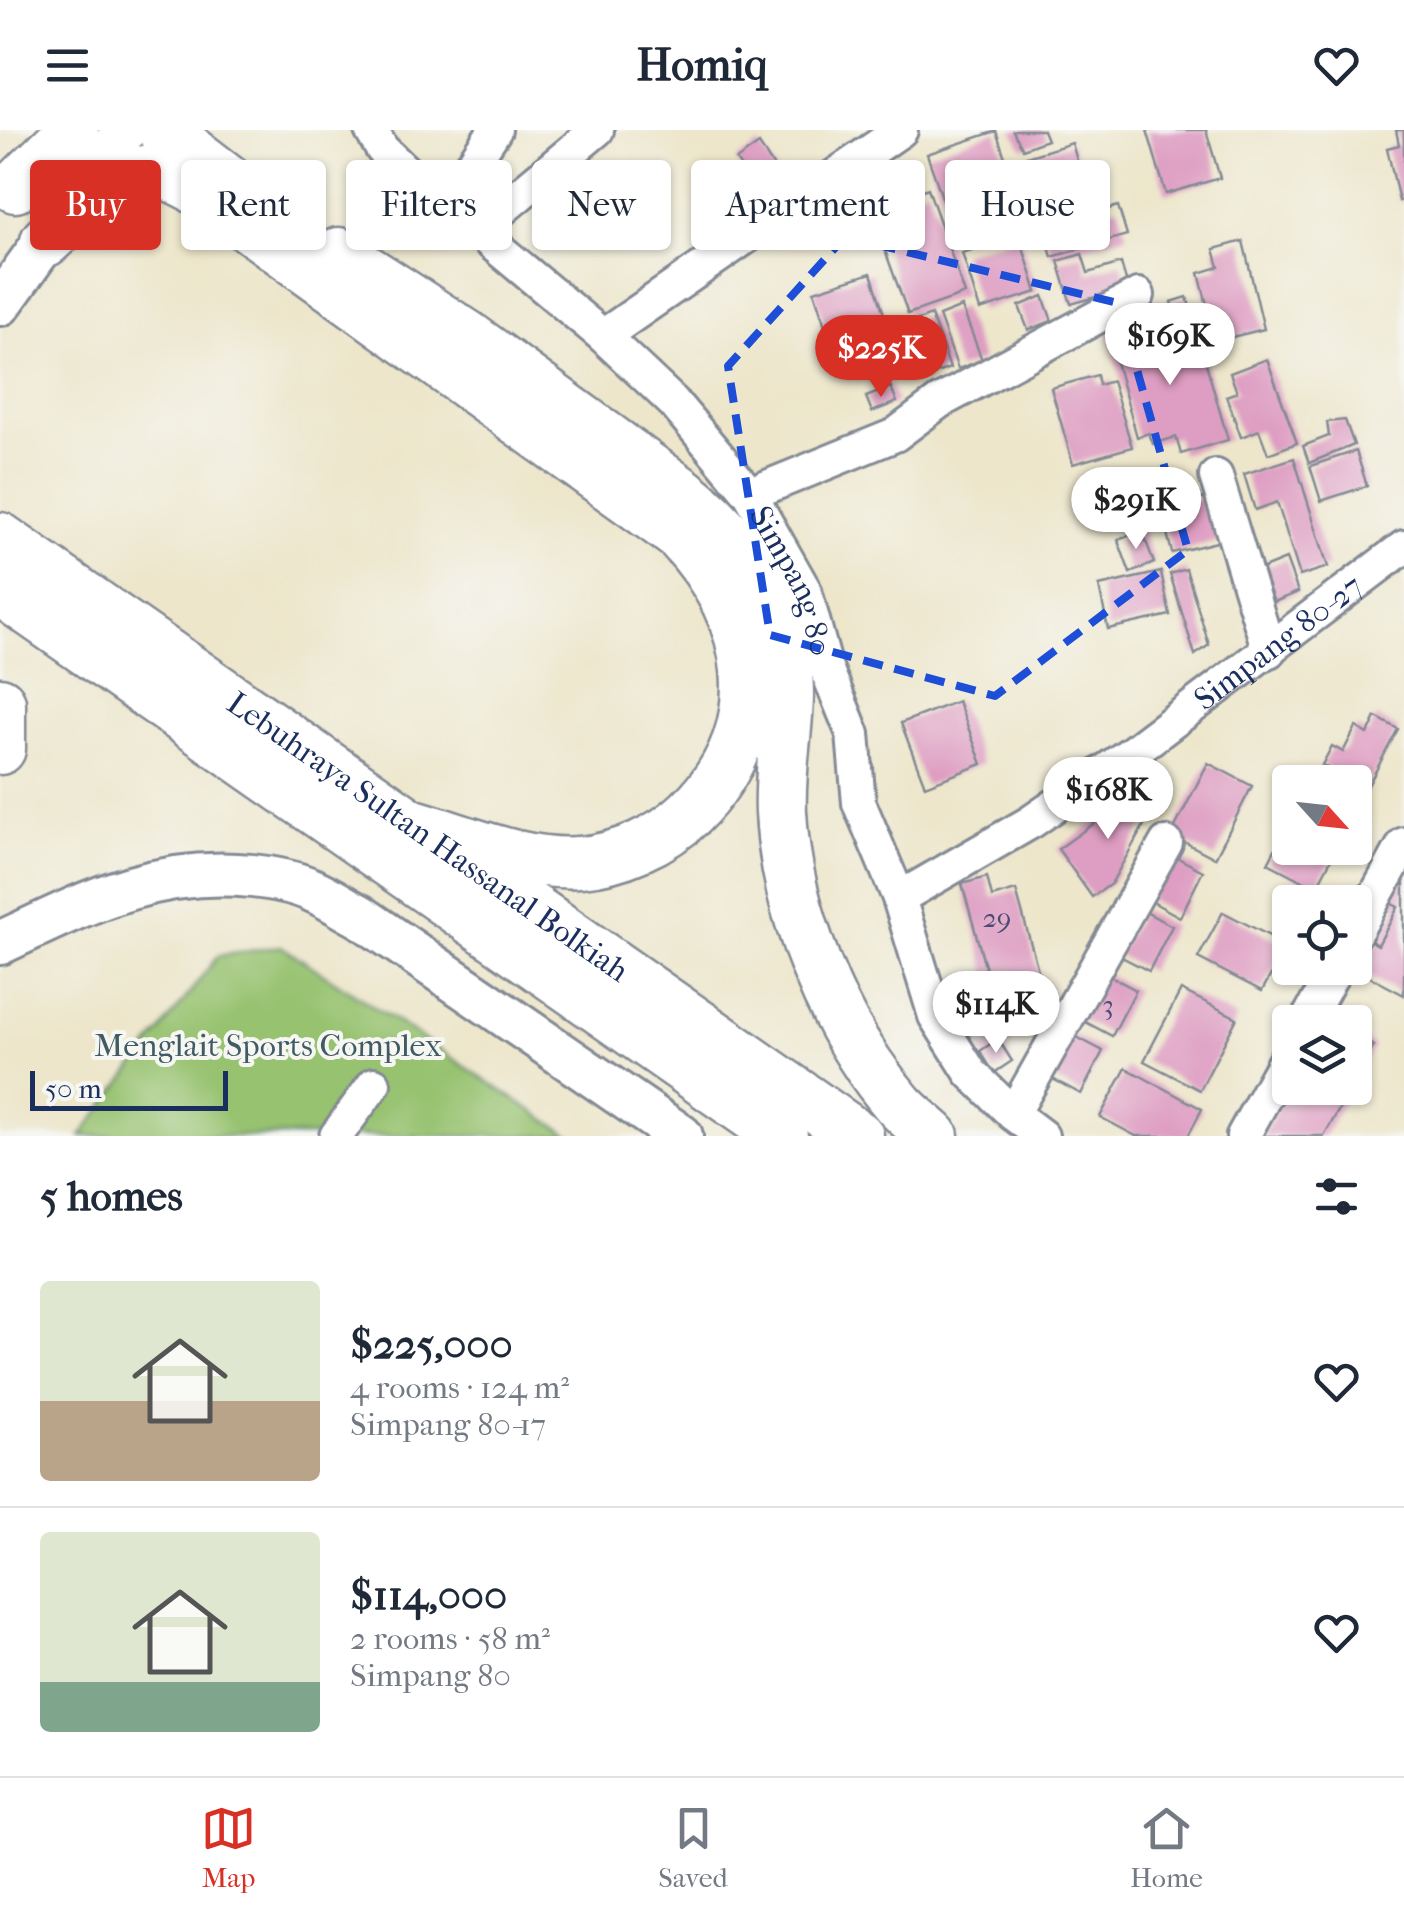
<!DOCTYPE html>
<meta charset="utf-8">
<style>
body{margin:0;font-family:"IM FELL French Canon",serif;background:#f6f6f7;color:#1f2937;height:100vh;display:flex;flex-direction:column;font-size:38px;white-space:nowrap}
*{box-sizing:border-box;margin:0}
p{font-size:32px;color:#747a83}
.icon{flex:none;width:55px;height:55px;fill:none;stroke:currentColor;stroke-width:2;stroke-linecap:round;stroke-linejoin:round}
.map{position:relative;height:1006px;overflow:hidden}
.drawer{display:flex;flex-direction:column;background:#fff;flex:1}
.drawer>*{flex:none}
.banner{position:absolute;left:30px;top:30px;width:1345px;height:90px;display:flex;gap:20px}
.needle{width:65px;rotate:117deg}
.fabs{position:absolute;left:1272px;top:635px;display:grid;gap:20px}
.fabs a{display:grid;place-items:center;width:100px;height:100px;border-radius:10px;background:#fff;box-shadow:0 2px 8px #0004;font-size:50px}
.scale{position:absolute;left:30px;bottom:25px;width:198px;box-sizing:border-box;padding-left:10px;border:5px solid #1b2f5e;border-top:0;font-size:28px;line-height:35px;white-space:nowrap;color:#1b2f5e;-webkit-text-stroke:8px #f6f6f2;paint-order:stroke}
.price{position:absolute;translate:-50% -85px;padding:0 22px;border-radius:35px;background:#fff;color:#222;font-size:32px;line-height:65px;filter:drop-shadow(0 2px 5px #0008)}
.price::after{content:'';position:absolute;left:50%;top:60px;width:30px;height:22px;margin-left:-15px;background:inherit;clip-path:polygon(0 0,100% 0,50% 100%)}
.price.active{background:#d93025;color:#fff}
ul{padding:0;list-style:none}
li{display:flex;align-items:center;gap:30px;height:250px;padding:0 40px}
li+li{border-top:2px solid #e0e1e3}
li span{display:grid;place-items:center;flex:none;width:280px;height:200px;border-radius:10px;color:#555}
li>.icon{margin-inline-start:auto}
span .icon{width:120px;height:120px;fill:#fffc;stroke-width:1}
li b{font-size:42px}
h2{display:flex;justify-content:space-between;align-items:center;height:120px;padding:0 40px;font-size:42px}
.tag{padding:0 35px;border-radius:10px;background:#fff;box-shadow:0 2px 8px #0004;font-size:35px;line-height:90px}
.tag.active{background:#d93025;color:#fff}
header{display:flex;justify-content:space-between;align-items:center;height:130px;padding:0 40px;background:#fff;font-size:45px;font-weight:700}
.dock{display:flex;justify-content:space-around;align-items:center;height:140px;border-top:2px solid #e0e1e3;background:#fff;font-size:28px;color:#747a83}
.dock a{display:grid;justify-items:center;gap:5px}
.dock .active{color:#d93025}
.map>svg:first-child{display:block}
</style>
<header><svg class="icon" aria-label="menu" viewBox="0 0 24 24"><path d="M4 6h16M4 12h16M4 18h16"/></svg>Homiq<svg class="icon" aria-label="heart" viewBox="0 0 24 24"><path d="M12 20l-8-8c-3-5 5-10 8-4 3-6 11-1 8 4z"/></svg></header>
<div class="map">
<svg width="1404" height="1006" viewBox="0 0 1404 1006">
<rect width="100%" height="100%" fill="#f6f6f2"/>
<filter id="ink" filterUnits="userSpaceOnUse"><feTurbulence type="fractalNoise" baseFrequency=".01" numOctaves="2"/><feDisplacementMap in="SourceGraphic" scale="20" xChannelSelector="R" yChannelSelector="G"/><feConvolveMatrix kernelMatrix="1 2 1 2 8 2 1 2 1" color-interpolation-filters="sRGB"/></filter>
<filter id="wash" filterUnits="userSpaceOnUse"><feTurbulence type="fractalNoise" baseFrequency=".0048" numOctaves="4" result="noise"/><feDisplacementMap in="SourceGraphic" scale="40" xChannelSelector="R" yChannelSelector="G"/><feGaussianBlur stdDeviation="2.25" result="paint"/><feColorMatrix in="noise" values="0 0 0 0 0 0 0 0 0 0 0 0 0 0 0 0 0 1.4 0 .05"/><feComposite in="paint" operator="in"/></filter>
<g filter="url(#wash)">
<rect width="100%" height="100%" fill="#ede6cb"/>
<polygon fill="#97c26f" stroke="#597866" stroke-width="2.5" points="281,816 571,1006 81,1006 218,826"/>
<g id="blocks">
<g fill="#de9dc2">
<polygon points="1016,0 1043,0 1047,10 1023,19 1013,1"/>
<polygon points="1147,0 1206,0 1220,48 1166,64"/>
<polygon points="1396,0 1404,0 1404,70 1399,71 1387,18 1399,15"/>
<polygon points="996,1 1025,87 957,111 927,24"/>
<polygon points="1072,13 1092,84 1118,76 1127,105 1052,127 1023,28"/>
<polygon points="759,14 785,54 762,69 736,30"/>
<polygon points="928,58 965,164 908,184 870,79"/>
<polygon points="1019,105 1037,162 980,180 962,123"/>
<polygon points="1243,111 1264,199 1216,211 1199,143 1219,137 1214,119"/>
<polygon points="1082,124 1088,143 1121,133 1128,158 1071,174 1058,131"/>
<polygon points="871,143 889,200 832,218 814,161"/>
<polygon points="1043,166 1052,191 1028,200 1019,176"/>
<polygon points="1187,167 1228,310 1181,324 1176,307 1153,314 1149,303 1137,307 1107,200 1129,193 1140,231 1185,218 1171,172"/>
<polygon points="962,177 982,230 958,239 939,186"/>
<polygon points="931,185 950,238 926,247 907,194"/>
<polygon points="1267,229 1297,313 1268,324 1259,300 1241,307 1226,266 1237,262 1230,243"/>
<polygon points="1097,245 1099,255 1112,251 1132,317 1073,334 1051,258"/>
<polygon points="891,257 897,272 872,282 866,267"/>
<polygon points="1345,290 1354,315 1309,333 1303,316 1329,306 1327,292"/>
<polygon points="1356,321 1367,356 1321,371 1310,336"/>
<polygon points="1294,328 1328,437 1300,446 1277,372 1255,380 1244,344"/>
<polygon points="1214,366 1225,410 1172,423 1161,379"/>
<polygon points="1142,400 1154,433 1130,443 1118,410"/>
<polygon points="1286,429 1298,462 1274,472 1261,439"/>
<polygon points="1186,439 1209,515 1195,525 1170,444"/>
<polygon points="1161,442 1170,485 1108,499 1099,456"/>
<polygon points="958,571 982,634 925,656 901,593"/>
<polygon points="1376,587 1398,599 1366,659 1322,635 1332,616 1343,622 1356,597 1368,604"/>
<polygon points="1208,633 1252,656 1215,728 1171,705"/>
<polygon points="1148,655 1158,670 1111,754 1092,767 1058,719"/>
<polygon points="1281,708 1290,712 1290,718 1337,718 1316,758 1268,733"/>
<polygon points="1172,725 1203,741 1180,787 1149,770"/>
<polygon points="1404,742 1404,865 1355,839 1355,834 1368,809 1378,815 1398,777 1388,772"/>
<polygon points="987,747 992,767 1016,760 1041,851 1018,858 1024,879 999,886 962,754"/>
<polygon points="1142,780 1172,796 1149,841 1118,825"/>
<polygon points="1223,782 1287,815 1262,861 1198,828"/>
<polygon points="1104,843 1136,860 1112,906 1080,889"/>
<polygon points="1181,860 1237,888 1200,960 1144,931"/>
<polygon points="1071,904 1103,921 1081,964 1049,947"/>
<polygon points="1355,905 1374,916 1355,950"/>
<polygon points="998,909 1012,931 994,943 980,921"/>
<polygon points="1126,938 1202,979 1188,1006 1136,1006 1100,987"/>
<polygon points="1289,958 1351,958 1324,1006 1262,1006"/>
</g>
</g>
</g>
<g filter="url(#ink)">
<use href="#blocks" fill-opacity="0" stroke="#848a94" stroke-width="2.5"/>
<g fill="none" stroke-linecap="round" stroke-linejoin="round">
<defs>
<g id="minor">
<path id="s1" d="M 371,0 L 382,19 L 405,41 L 603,206 L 673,272 L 750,364 L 805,461 L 826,538 L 853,604 L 859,673 L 899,768 L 935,886 L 971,943 L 1013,984 L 1042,1006"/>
<polyline points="446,74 495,0"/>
<polyline points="477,100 597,0"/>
<polyline points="603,206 901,0"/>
<polyline points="1216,346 1269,521"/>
<polyline points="750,364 895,305 939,272 1138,165"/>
<path id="s2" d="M 899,768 L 1031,692 L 1134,621 L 1404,417"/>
<polyline points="1355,803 1404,714"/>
<polyline points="1306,892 1336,838"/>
<polyline points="1013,984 1166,713"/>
<polyline points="336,1006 374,954"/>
<polyline points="1243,1006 1290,921"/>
</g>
<g id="major">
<polyline points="0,174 125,0"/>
<path d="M 0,813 C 85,773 155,736 252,746 C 271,748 294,752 312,760 C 329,767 344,778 360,786 L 681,1006"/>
</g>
<g id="highway">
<polyline points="163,0 231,52"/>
<polyline points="15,57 73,0"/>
<path d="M 46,111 C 74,87 116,36 155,41 C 168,43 180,50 192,56 L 680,406 C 758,488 776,599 690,683 C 662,710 619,729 580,732 C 525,736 468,711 417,696"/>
<path d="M 339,123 L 466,205 L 683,363 C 693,371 703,379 712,388 C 757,432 789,504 788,567 C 787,605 779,643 781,682 C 786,782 833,899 899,975 C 909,986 922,996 933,1006"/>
<path id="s3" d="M 0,408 L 858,1006"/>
<polyline points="0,460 782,1006"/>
<polyline points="0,573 0,619"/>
</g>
</defs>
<use href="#minor" stroke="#848a94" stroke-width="38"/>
<use href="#major" stroke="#848a94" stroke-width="48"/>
<use href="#highway" stroke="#848a94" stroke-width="55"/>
<use href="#minor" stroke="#fff" stroke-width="32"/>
<use href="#major" stroke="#fff" stroke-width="42"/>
<use href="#highway" stroke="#fff" stroke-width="50"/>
</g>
</g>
<path fill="none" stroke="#1d4ed8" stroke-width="8" stroke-dasharray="20 12" stroke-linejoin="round" d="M 845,107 L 1118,173 L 1188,420 L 995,566 L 770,505 L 728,236 Z"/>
<g text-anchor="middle" stroke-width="8" stroke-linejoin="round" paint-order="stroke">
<g font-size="28" fill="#4c4a77">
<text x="997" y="797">29</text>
<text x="1108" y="884">3</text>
</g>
<g font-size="32" fill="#1b2f5e" stroke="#f6f6f2">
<text dy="11" stroke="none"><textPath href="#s1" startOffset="625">Simpang 80</textPath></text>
<text dy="11" stroke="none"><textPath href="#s2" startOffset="458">Simpang 80-27</textPath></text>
<text dy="11" stroke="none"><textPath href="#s3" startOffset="522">Lebuhraya Sultan Hassanal Bolkiah</textPath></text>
</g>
<g font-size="32" fill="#405b63" stroke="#f6f6f2">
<text x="268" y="926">Menglait Sports Complex</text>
</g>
</g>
</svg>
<div class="fabs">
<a><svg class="needle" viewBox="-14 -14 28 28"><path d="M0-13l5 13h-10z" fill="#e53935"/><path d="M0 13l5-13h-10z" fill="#747a83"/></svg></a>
<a><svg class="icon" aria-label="locate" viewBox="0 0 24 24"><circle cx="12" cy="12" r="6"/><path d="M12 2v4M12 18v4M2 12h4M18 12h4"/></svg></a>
<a><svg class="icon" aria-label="layers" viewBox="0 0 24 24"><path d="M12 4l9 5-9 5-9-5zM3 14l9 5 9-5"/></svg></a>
</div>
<div class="scale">50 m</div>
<b class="price" style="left:1170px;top:258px">$169K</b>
<b class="price active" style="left:881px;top:270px">$225K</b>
<b class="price" style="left:1136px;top:422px">$291K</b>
<b class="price" style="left:1108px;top:712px">$168K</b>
<b class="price" style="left:996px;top:926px">$114K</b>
<div class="banner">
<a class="tag active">Buy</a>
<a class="tag">Rent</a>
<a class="tag">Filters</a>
<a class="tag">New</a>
<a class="tag">Apartment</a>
<a class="tag">House</a>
</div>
</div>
<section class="drawer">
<h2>5 homes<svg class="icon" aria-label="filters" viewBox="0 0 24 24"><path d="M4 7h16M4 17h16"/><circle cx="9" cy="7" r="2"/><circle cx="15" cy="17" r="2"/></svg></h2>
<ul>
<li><span style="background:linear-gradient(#dfe7d0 60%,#b9a48a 0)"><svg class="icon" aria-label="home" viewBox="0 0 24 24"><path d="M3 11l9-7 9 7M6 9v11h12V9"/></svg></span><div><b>$225,000</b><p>4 rooms · 124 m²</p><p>Simpang 80-17</p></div><svg class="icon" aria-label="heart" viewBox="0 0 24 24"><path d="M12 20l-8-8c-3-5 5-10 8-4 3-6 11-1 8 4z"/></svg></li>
<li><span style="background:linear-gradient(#dfe7d0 75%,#7fa58c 0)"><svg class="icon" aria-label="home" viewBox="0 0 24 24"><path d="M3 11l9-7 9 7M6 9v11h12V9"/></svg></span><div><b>$114,000</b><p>2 rooms · 58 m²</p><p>Simpang 80</p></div><svg class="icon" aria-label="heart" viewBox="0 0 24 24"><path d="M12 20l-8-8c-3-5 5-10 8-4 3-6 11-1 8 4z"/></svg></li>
</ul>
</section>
<nav class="dock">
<a class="active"><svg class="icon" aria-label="map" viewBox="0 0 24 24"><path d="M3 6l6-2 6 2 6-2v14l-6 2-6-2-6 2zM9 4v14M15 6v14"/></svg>Map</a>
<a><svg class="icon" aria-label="saved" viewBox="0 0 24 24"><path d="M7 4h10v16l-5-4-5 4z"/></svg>Saved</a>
<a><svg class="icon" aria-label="home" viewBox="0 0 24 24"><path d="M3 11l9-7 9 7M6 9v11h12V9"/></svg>Home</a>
</nav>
